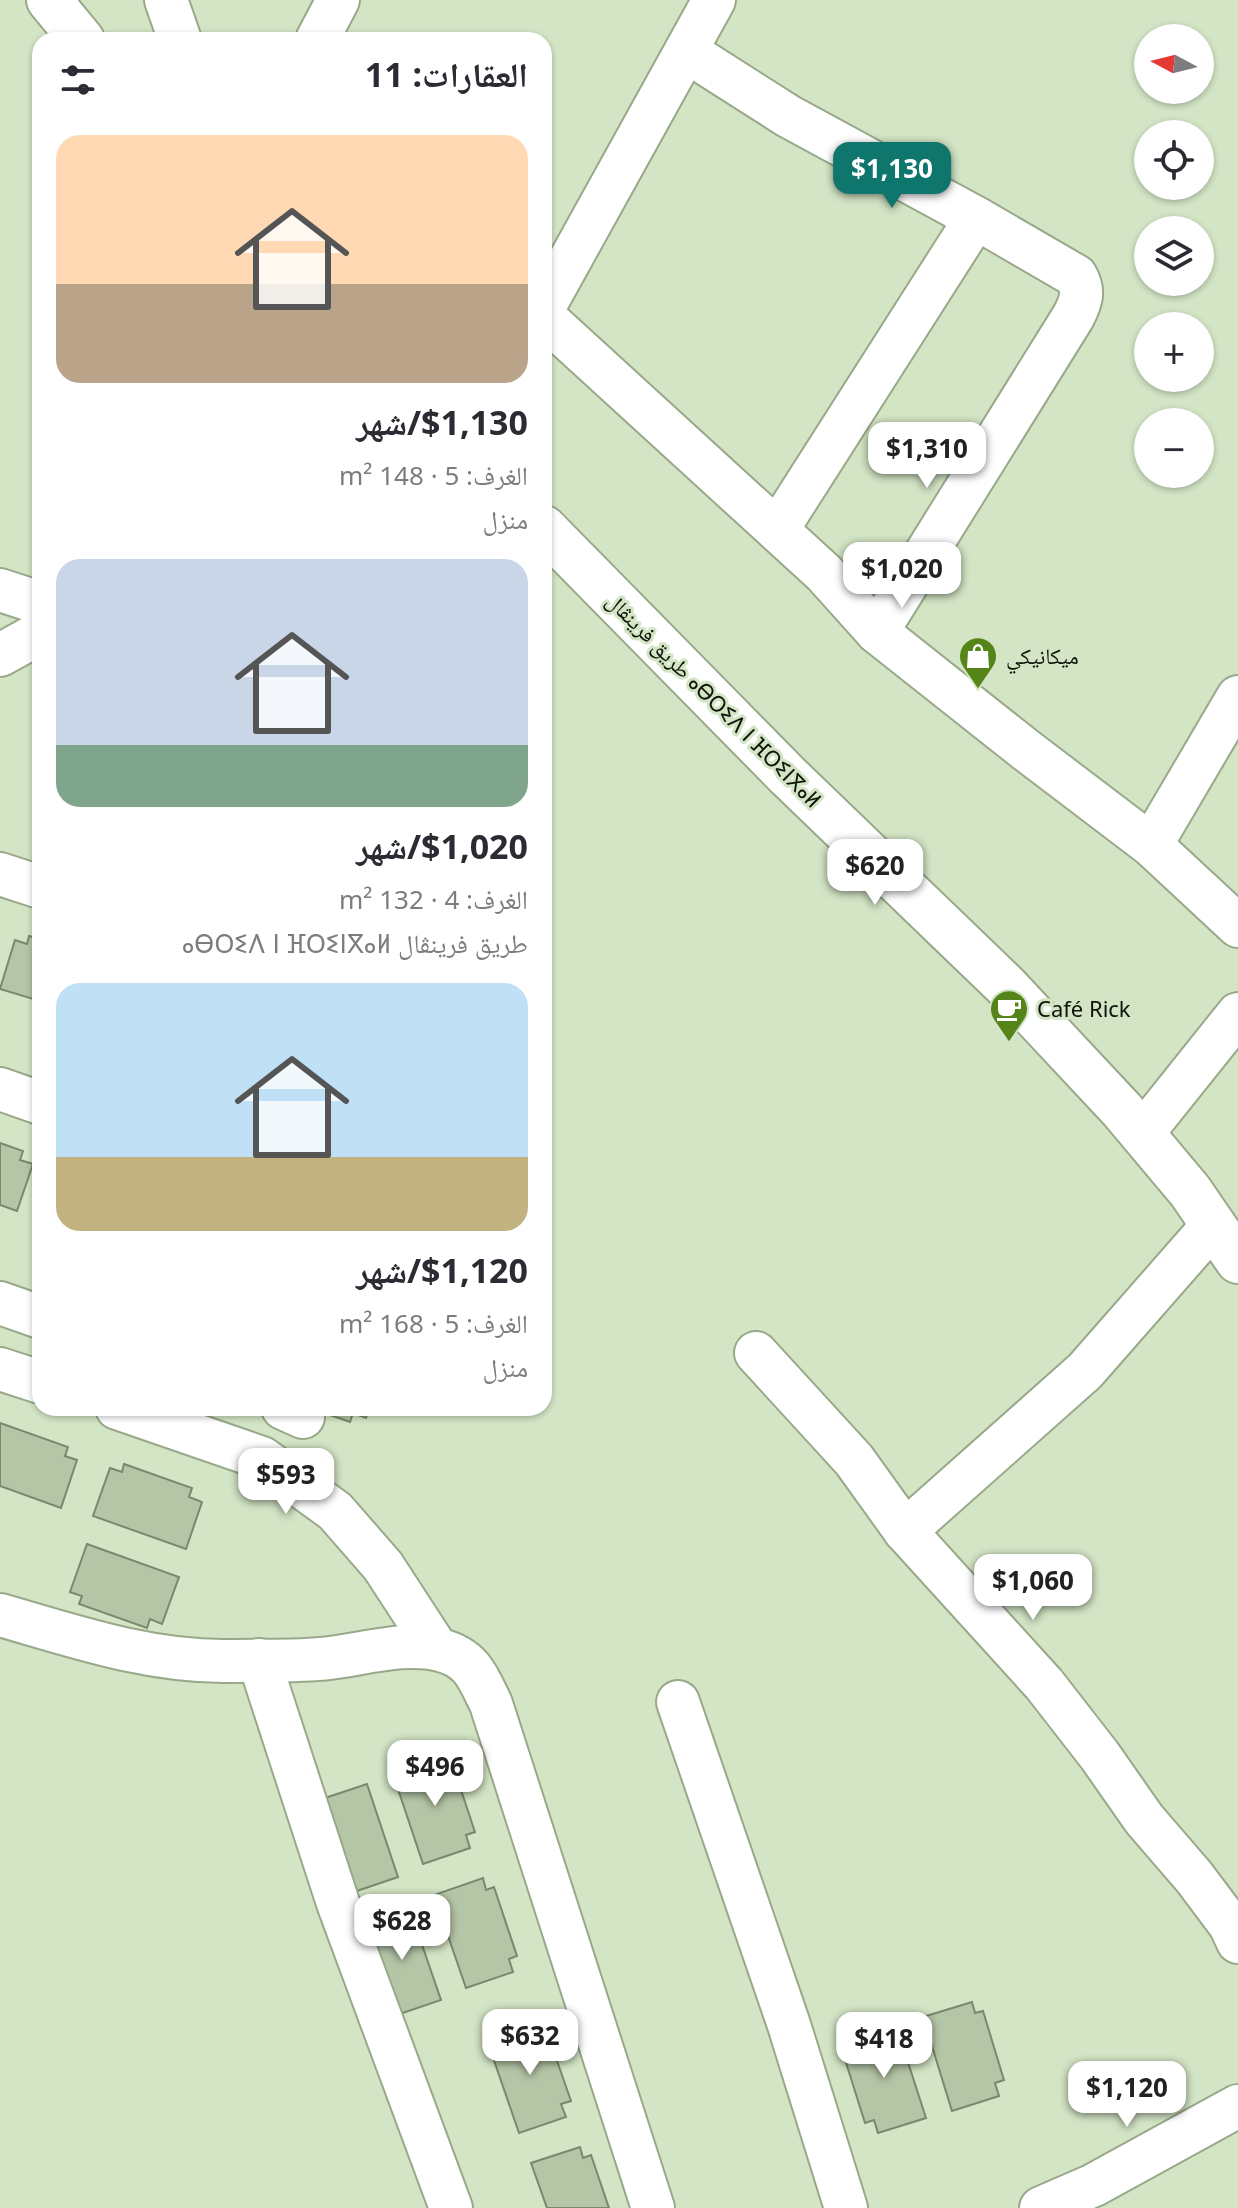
<!DOCTYPE html>
<html lang="ar">
<meta charset="utf-8">
<style>
body{margin:0;font-family:"Noto Sans","Noto Naskh Arabic","Noto Sans Tifinagh",sans-serif;background:#f2f2f3;color:#2b2b33;direction:rtl;height:100vh;display:flex;flex-direction:column;font-size:30px;white-space:nowrap}
*{box-sizing:border-box;margin:0}
p{font-size:26px;color:#7c7c81}
.icon{flex:none;width:44px;height:44px;fill:none;stroke:currentColor;stroke-width:2;stroke-linecap:round;stroke-linejoin:round}
.map{position:relative;flex:1;overflow:hidden;direction:ltr}
.sheet{position:absolute;left:32px;top:32px;width:520px;height:1384px;display:flex;flex-direction:column;background:#fff;border-radius:24px;box-shadow:0 2px 6px #0004;direction:rtl}
.sheet>*{flex:none}
.needle{width:52px;rotate:277deg}
.tools{position:absolute;left:1134px;top:24px;display:grid;gap:16px}
.tools a{display:grid;place-items:center;width:80px;height:80px;border-radius:50%;background:#fff;box-shadow:0 2px 6px #0004;font-size:40px}
.price{position:absolute;translate:-50% -68px;padding:0 18px;border-radius:16px;background:#fff;color:#222;font-size:26px;line-height:52px;filter:drop-shadow(0 2px 4px #0008)}
.price::after{content:'';position:absolute;left:50%;top:48px;width:24px;height:18px;margin-left:-12px;background:inherit;clip-path:polygon(0 0,100% 0,50% 100%)}
.price.current{background:#0f766e;color:#fff}
ul{padding:0;list-style:none}
li{display:grid;align-content:center;gap:16px;height:424px;padding:0 24px}
li span{display:grid;place-items:center;height:248px;border-radius:24px;color:#555}
li>.icon{margin-inline-start:auto}
span .icon{width:144px;height:144px;fill:#fffc;stroke-width:1}
li b{font-size:34px}
h2{display:flex;justify-content:space-between;align-items:center;height:96px;padding:0 24px;font-size:34px}
.map>svg:first-child{display:block}
</style>
<div class="map">
<svg width="1238" height="2208" viewBox="0 0 1238 2208">
<rect width="100%" height="100%" fill="#d3e5c5"/>
<g fill="#b5c6a7" stroke="#79896c" stroke-width="2">
<polygon points="29,936 40,939 40,1001 0,989 15,940 27,944"/>
<polygon points="0,1143 23,1151 20,1160 33,1164 17,1211 0,1205"/>
<polygon points="310,1408 369,1408 366,1418 353,1413 350,1422"/>
<polygon points="0,1423 68,1447 65,1456 77,1460 61,1508 0,1486"/>
<polygon points="124,1464 192,1488 189,1497 202,1502 186,1549 93,1516 110,1468 122,1472"/>
<polygon points="87,1544 179,1577 162,1624 150,1619 147,1628 79,1604 82,1596 70,1592"/>
<polygon points="439,1755 444,1766 452,1763 475,1832 466,1835 470,1848 423,1864 392,1771"/>
<polygon points="367,1784 398,1877 351,1893 319,1800"/>
<polygon points="483,1878 486,1890 494,1887 517,1956 509,1959 513,1972 466,1988 434,1895"/>
<polygon points="409,1907 441,2000 394,2016 362,1924"/>
<polygon points="972,2002 975,2013 983,2011 1004,2080 995,2083 999,2096 952,2111 923,2017"/>
<polygon points="535,2023 539,2035 547,2032 571,2101 561,2104 566,2117 519,2133 487,2040"/>
<polygon points="896,2025 926,2118 878,2133 874,2120 865,2123 843,2053 852,2051 848,2039"/>
<polygon points="580,2147 583,2158 591,2155 609,2208 547,2208 531,2163"/>
</g>
<g fill="none" stroke-linecap="round" stroke-linejoin="round">
<defs>
<g id="minor">
<polyline points="166,0 180,40"/>
<polyline points="317,40 338,0"/>
<path d="M 686,51 L 788,116 L 976,218 L 1076,276 C 1085,291 1081,302 1073,317 L 877,632"/>
<polyline points="544,307 714,0"/>
<polyline points="544,317 824,573 877,632 1026,750 1151,845 1238,926"/>
<polyline points="777,530 976,218"/>
<polyline points="0,590 40,603"/>
<polyline points="0,655 40,633"/>
<polyline points="1151,845 1238,697"/>
<polyline points="0,874 40,887"/>
<polyline points="0,1089 40,1103"/>
<polyline points="1142,1134 1238,1014"/>
<polyline points="0,1303 40,1317"/>
<polyline points="756,1353 854,1460 905,1531 1044,1684 1100,1756 1144,1819 1194,1877 1230,1925 1238,1942"/>
<polyline points="0,1369 40,1382"/>
<polyline points="117,1408 262,1458 335,1511 383,1566 437,1649"/>
<polyline points="283,1408 303,1417"/>
<polyline points="905,1531 1085,1371 1213,1225"/>
<path d="M 0,1615 C 74,1636 148,1662 227,1661 C 261,1660 297,1662 330,1658 C 364,1654 406,1641 440,1650 C 472,1658 478,1677 491,1704 L 653,2208"/>
<polyline points="259,1660 338,1903 451,2208"/>
<polyline points="678,1702 789,2025 846,2208"/>
<polyline points="1041,2208 1094,2185 1238,2106"/>
</g>
<g id="secondary">
<polyline points="49,0 82,40"/>
<polyline points="544,528 788,776 1006,986 1122,1110 1190,1191 1238,1261"/>
</g>
</defs>
<use href="#minor" stroke="#98a98a" stroke-width="46"/>
<use href="#secondary" stroke="#98a98a" stroke-width="48"/>
<use href="#minor" stroke="#fff" stroke-width="42"/>
<use href="#secondary" stroke="#fff" stroke-width="44"/>
</g>
<defs>
<symbol id="shop-pin" viewBox="-11 -11 22 30"><path d="M0 17L-7.5 6A9.5 9.5 0 1 1 7.5 6Z" fill="#558518" stroke="#d3e5c5"/><path d="M-5-2.5h2.3a2.7 3.5 0 0 1 5.4 0H5L5.5 6h-11ZM-1.5-2.5h3a1.5 2.3 0 0 0-3 0Z" fill="#fff"/></symbol>
<symbol id="cafe-pin" viewBox="-11 -11 22 30"><path d="M0 17L-7.5 6A9.5 9.5 0 1 1 7.5 6Z" fill="#558518" stroke="#d3e5c5"/><path d="M-5.5-4.5H6V0H3Q3 3.5 0 3.5H-2.5Q-5.5 3.5-5.5 0ZM3-3.2v2h1.7v-2ZM-6 4.5H4V6H-6Z" fill="#fff"/></symbol>
</defs>
<g fill-rule="evenodd">
<use href="#shop-pin" x="956" y="634" width="44" height="60"/>
<use href="#cafe-pin" x="987" y="987" width="44" height="60"/>
</g>
<g text-anchor="middle" stroke-width="6" stroke-linejoin="round" paint-order="stroke">
<g font-size="22" fill="#0e1409" stroke="#d3e5c5" text-anchor="start">
<text x="1006" y="664">ميكانيكي</text>
<text x="1037" y="1017">Café Rick</text>
</g>
<g font-size="22" fill="#0e1409" stroke="#d3e5c5">
<text transform="translate(714 700) rotate(45)" y="8">طريق فرينڨال ⴰⴱⵔⵉⴷ ⵏ ⴼⵔⵉⵏⴳⴰⵍ</text>
</g>
</g>
</svg>
<div class="tools">
<a><svg class="needle" viewBox="-14 -14 28 28"><path d="M0-13l5 13h-10z" fill="#e53935"/><path d="M0 13l5-13h-10z" fill="#7c7c81"/></svg></a>
<a><svg class="icon" aria-label="locate" viewBox="0 0 24 24"><circle cx="12" cy="12" r="6"/><path d="M12 2v4M12 18v4M2 12h4M18 12h4"/></svg></a>
<a><svg class="icon" aria-label="layers" viewBox="0 0 24 24"><path d="M12 4l9 5-9 5-9-5zM3 14l9 5 9-5"/></svg></a>
<a>+</a>
<a>−</a>
</div>
<b class="price current" style="left:892px;top:210px">$1,130</b>
<b class="price" style="left:927px;top:490px">$1,310</b>
<b class="price" style="left:902px;top:610px">$1,020</b>
<b class="price" style="left:875px;top:907px">$620</b>
<b class="price" style="left:286px;top:1516px">$593</b>
<b class="price" style="left:1033px;top:1622px">$1,060</b>
<b class="price" style="left:435px;top:1808px">$496</b>
<b class="price" style="left:402px;top:1962px">$628</b>
<b class="price" style="left:530px;top:2077px">$632</b>
<b class="price" style="left:884px;top:2080px">$418</b>
<b class="price" style="left:1127px;top:2129px">$1,120</b>
<section class="sheet">
<h2>العقارات: 11<svg class="icon" aria-label="filters" viewBox="0 0 24 24"><path d="M4 7h16M4 17h16"/><circle cx="9" cy="7" r="2"/><circle cx="15" cy="17" r="2"/></svg></h2>
<ul>
<li><span style="background:linear-gradient(#ffd9b3 60%,#b9a48a 0)"><svg class="icon" aria-label="home" viewBox="0 0 24 24"><path d="M3 11l9-7 9 7M6 9v11h12V9"/></svg></span><div><b>$1,130/شهر</b><p>الغرف: 5 · 148 m²</p><p>منزل</p></div></li>
<li><span style="background:linear-gradient(#c9d6e8 75%,#7fa58c 0)"><svg class="icon" aria-label="home" viewBox="0 0 24 24"><path d="M3 11l9-7 9 7M6 9v11h12V9"/></svg></span><div><b>$1,020/شهر</b><p>الغرف: 4 · 132 m²</p><p>طريق فرينڨال ⴰⴱⵔⵉⴷ ⵏ ⴼⵔⵉⵏⴳⴰⵍ</p></div></li>
<li><span style="background:linear-gradient(#bfe0f5 70%,#c2b280 0)"><svg class="icon" aria-label="home" viewBox="0 0 24 24"><path d="M3 11l9-7 9 7M6 9v11h12V9"/></svg></span><div><b>$1,120/شهر</b><p>الغرف: 5 · 168 m²</p><p>منزل</p></div></li>
</ul>
</section>
</div>
